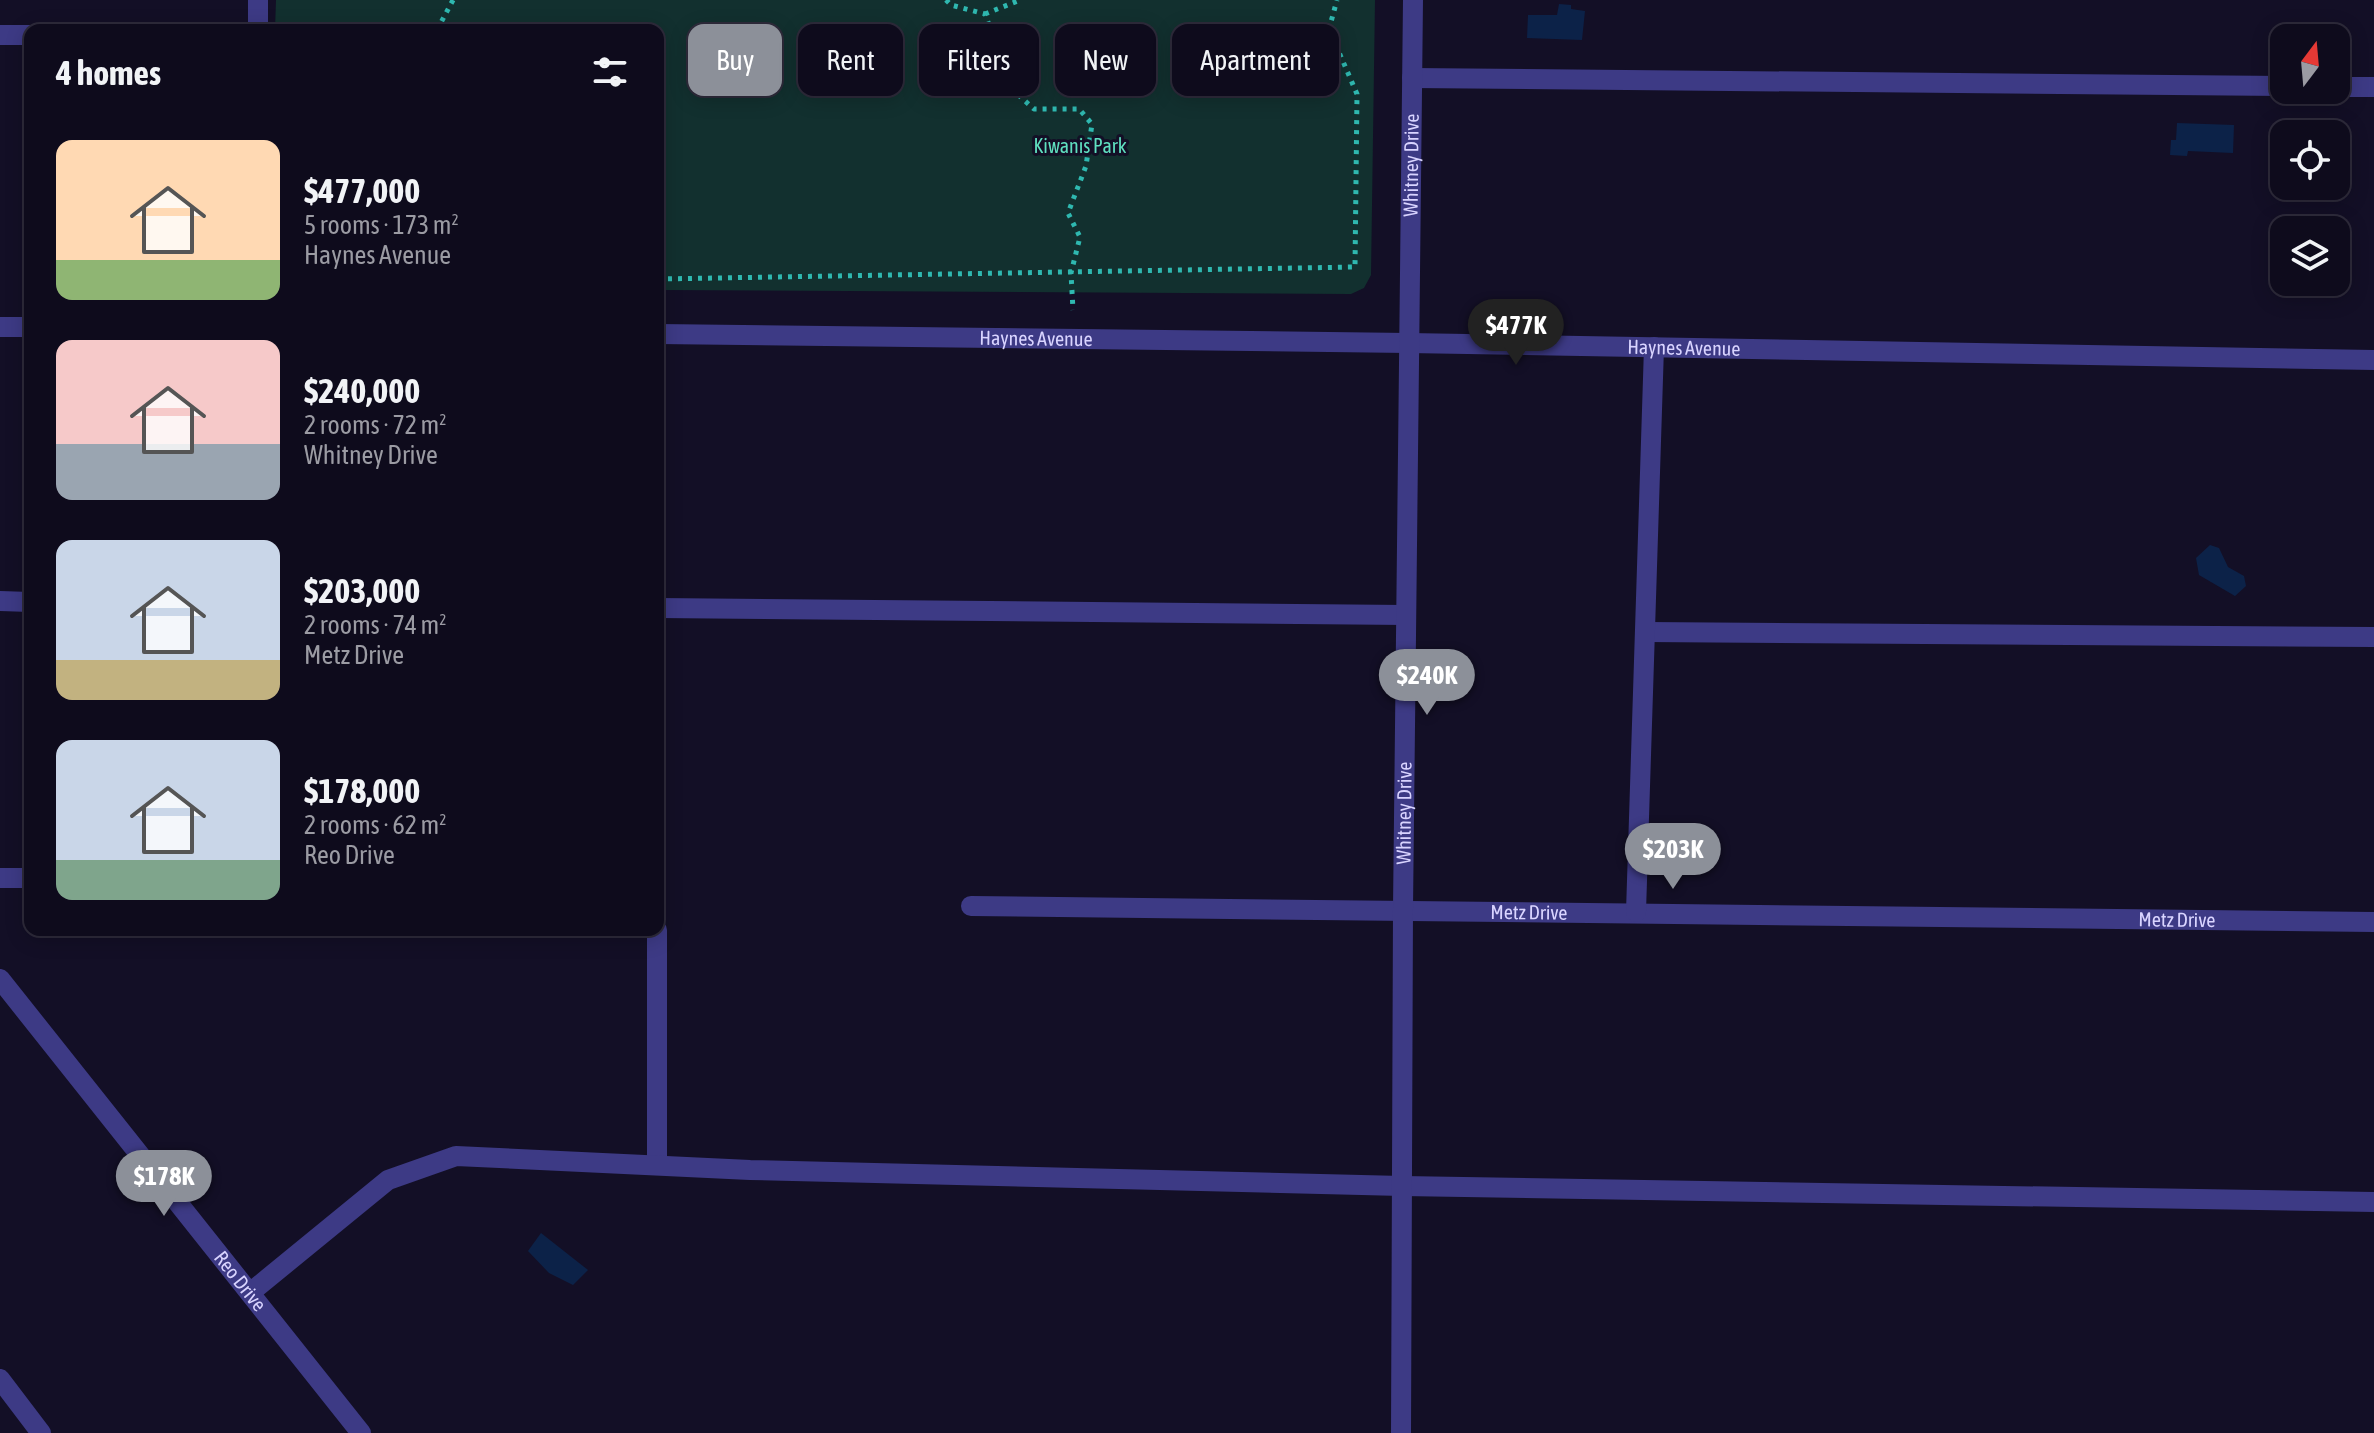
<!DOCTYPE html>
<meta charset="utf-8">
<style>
body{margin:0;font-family:"Asap Condensed",sans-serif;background:#1c1929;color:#f1f3f6;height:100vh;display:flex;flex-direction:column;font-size:30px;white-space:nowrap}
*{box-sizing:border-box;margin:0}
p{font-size:26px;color:#9b9ba3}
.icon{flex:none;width:44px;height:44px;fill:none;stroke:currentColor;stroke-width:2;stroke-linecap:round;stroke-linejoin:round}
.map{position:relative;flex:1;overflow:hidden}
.sheet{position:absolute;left:24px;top:24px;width:640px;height:912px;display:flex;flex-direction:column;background:#0e0b1c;border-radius:16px;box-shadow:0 4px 20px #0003,0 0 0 2px #2e2b3b}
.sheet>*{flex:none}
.banner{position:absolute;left:688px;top:24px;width:760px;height:72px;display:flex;gap:16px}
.needle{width:52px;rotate:16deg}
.fabs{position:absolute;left:2270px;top:24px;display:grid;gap:16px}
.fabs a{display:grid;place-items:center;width:80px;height:80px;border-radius:16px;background:#0e0b1c;box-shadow:0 4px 20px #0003,0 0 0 2px #2e2b3b;font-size:40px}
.price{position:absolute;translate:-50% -68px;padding:0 18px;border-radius:28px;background:#8c9099;color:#fff;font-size:26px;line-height:52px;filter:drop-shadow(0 2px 4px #0008)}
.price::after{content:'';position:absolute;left:50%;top:48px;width:24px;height:18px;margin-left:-12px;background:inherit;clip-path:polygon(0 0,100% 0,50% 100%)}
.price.on{background:#222;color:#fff}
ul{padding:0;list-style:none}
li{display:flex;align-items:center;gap:24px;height:200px;padding:0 32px}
li span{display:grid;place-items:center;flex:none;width:224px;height:160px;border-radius:16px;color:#555}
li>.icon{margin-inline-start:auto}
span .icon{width:96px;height:96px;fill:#fffc;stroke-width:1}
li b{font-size:34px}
h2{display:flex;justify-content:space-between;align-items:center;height:96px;padding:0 32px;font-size:34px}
.tag{padding:0 28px;border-radius:16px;background:#0e0b1c;box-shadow:0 4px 20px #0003,0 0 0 2px #2e2b3b;font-size:28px;line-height:72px}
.tag.on{background:#8c9099;color:#fff}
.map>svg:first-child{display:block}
</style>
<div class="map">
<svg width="2374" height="1433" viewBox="0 0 2374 1433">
<rect width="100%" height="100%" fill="#130f26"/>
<polygon fill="#12302f" points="276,0 1375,0 1371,275 1364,288 1351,294 658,290 658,30 275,30"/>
<g fill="#0c2248">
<polygon points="1559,4 1571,5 1571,9 1585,11 1582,40 1527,38 1528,15 1557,15"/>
<polygon points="2177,123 2234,125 2233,153 2188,151 2187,156 2170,155 2171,140 2176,140"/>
<polygon points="2210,545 2219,548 2228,567 2244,576 2246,586 2235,596 2199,575 2196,558"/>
<polygon points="541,1233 588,1270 573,1285 549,1273 528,1251"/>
</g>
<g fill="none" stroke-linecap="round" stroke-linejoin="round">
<g stroke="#2fb8b0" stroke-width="5" stroke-dasharray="4 6" stroke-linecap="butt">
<polyline points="946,0 951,5 985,14 1014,91 1034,109 1079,109 1092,124 1086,166 1068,213 1080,237 1071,273 1073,310"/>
<polyline points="985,14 1020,0"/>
<polyline points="309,30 313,30"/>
<polyline points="437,30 453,0"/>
<polyline points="658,279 1355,267 1357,94 1329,29 1337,0"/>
</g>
<g stroke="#3d3a85" stroke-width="20">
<polyline points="258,30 258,0"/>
<polyline points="0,35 30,35"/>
<polyline points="1412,78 2284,86"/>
<polyline points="2336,87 2374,87"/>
<polyline points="0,327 30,327"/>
<path id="s1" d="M 658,334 L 1408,343 L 2374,360"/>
<polyline points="0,601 30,602"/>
<polyline points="658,608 1406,615"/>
<polyline points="1646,632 2374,637"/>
<polyline points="0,878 30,878"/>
<path id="s2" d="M 971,906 L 2374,922"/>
<polyline points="1636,912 1654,347"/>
<path id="s3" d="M 0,979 L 361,1433"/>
<polyline points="657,1165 657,930"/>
<polyline points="251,1292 388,1180 456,1156 750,1170 1402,1186 2374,1202"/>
<polyline points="0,1379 41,1433"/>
<path id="s4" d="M 1401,1433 L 1403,909 L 1413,0"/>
</g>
</g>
<g text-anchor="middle" stroke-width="6" stroke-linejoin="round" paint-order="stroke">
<g font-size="20" fill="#5fe0c0" stroke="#130f26">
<text x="1080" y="153">Kiwanis Park</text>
</g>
<g font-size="20" fill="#d9d4ff" stroke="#130f26">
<text dy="7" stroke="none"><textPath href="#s4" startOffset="1268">Whitney Drive</textPath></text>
<text dy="7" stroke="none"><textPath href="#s1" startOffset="378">Haynes Avenue</textPath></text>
<text dy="7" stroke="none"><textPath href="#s1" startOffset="1026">Haynes Avenue</textPath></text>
<text dy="7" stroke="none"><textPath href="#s4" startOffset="620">Whitney Drive</textPath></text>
<text dy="7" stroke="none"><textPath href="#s2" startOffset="558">Metz Drive</textPath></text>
<text dy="7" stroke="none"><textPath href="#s2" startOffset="1206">Metz Drive</textPath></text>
<text dy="7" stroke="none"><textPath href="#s3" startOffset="386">Reo Drive</textPath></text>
</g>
</g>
</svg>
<div class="fabs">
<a><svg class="needle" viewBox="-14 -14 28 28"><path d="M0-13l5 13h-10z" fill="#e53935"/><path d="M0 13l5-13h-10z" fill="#9b9ba3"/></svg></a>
<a><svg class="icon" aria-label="locate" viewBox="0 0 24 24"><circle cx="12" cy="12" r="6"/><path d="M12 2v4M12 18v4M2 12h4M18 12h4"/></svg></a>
<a><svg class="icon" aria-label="layers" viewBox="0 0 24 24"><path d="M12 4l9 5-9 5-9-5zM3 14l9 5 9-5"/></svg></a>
</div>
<b class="price on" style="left:1516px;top:367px">$477K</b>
<b class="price" style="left:1427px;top:717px">$240K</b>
<b class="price" style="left:1673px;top:891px">$203K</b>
<b class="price" style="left:164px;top:1218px">$178K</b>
<div class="banner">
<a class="tag on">Buy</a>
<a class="tag">Rent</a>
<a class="tag">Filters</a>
<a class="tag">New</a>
<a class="tag">Apartment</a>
</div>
<section class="sheet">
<h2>4 homes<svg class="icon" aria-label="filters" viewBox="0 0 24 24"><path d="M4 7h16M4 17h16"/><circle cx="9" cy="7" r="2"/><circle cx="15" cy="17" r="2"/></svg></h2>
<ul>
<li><span style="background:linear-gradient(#ffd9b3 75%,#8fb573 0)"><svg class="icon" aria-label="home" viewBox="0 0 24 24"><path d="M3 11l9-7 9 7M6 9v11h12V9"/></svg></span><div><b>$477,000</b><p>5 rooms · 173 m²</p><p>Haynes Avenue</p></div></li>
<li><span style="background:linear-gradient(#f6c9c9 65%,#9aa5b1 0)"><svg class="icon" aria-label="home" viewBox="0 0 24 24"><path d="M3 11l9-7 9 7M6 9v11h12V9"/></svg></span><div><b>$240,000</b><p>2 rooms · 72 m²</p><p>Whitney Drive</p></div></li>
<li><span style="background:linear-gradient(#c9d6e8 75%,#c2b280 0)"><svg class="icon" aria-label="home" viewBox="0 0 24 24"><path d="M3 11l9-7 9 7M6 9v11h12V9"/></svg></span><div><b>$203,000</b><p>2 rooms · 74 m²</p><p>Metz Drive</p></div></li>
<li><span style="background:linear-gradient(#c9d6e8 75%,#7fa58c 0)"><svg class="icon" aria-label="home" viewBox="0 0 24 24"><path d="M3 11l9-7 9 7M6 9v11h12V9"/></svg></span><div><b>$178,000</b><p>2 rooms · 62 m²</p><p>Reo Drive</p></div></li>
</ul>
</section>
</div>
